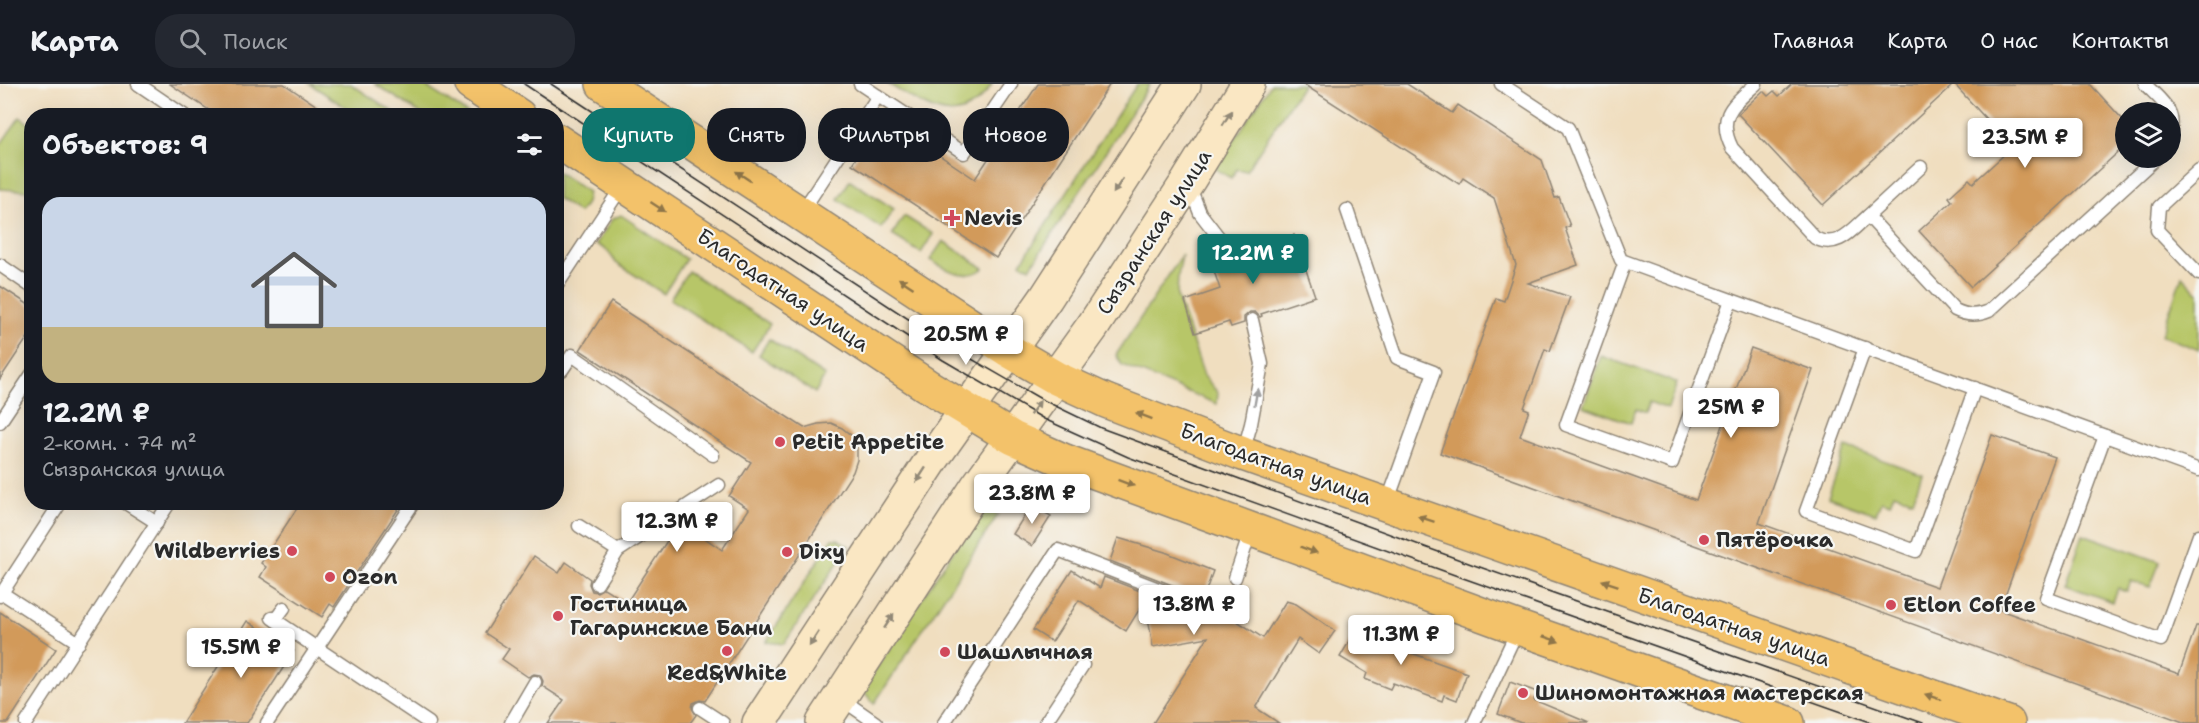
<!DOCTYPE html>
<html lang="ru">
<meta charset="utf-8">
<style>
body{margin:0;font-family:"Shantell Sans",sans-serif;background:#242831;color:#f1f3f6;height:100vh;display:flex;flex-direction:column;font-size:22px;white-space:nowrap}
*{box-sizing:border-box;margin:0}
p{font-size:20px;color:#9ea1a6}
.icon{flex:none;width:33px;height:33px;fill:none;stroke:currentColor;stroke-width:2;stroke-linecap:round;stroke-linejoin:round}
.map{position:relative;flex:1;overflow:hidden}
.panel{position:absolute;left:24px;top:24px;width:540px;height:402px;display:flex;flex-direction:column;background:#171b24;border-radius:24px;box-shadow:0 6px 24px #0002}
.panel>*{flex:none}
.guide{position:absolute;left:582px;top:24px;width:570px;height:54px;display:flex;gap:12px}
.fabs{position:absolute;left:2115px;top:18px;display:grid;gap:12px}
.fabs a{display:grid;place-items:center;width:66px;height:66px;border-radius:50%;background:#171b24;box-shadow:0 6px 24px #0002;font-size:30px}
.price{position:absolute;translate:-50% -51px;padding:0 14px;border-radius:6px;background:#fff;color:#222;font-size:20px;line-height:39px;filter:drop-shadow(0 2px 3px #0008)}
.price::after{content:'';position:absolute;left:50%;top:36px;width:18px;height:14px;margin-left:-9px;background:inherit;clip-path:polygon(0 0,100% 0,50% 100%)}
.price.active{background:#0f766e;color:#fff}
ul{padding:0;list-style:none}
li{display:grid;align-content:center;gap:12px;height:318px;padding:0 18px}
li+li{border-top:2px solid #363941}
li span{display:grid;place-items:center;height:186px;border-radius:18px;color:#555}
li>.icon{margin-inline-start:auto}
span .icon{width:108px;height:108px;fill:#fffc;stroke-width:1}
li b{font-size:26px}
h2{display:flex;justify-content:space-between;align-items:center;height:72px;padding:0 18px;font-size:26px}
.chip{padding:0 21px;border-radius:24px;background:#171b24;box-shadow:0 6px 24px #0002;font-size:21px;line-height:54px}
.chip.active{background:#0f766e;color:#fff}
header{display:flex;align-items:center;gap:36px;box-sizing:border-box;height:84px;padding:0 30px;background:#171b24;border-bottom:2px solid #363941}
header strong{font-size:28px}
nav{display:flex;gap:33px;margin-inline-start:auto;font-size:21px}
.search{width:420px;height:54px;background:#242831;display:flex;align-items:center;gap:15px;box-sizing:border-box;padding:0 21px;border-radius:24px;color:#9ea1a6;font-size:22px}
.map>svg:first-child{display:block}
</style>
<header>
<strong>Карта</strong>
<div class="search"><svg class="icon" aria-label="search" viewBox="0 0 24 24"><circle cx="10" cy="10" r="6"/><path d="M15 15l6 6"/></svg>Поиск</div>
<nav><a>Главная</a><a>Карта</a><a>О нас</a><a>Контакты</a></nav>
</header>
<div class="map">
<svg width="2199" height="639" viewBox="0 0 2199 639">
<rect width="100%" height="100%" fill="#f6f6f2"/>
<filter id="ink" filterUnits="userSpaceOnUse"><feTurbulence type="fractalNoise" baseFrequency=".0167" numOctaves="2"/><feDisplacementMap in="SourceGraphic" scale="12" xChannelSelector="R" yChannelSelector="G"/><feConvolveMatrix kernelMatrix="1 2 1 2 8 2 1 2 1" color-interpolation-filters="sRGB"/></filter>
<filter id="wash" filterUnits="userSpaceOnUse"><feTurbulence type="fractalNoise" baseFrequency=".008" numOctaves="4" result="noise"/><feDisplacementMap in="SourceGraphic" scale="24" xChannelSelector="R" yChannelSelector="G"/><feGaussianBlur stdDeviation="1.35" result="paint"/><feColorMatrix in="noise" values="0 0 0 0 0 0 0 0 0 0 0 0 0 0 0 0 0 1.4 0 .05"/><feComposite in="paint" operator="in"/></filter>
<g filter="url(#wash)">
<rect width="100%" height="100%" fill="#f0debf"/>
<g fill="#b7c668" stroke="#71784a" stroke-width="1.5">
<polygon points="310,0 351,0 398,31 357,31"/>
<polygon points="375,0 422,0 470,31 423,31"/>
<path d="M 888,0 L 992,0 C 959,51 928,23 888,0 Z"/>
<polygon points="1137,0 1150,0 1030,184 1021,179"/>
<polygon points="1271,0 1303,0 1246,87 1237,85 1231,94 1215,85"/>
<polygon points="20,33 31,41 31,107 0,105 0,61"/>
<polygon points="557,88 588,108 586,119 579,129 557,114"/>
<polygon points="850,96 894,125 881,144 838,115"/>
<polygon points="621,131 686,175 664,210 616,179 608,167 596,160 612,135"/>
<polygon points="904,132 933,150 921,169 892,151"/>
<path d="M 943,157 L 984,184 C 967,198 947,186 930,176 Z"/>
<polygon points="1182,171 1178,192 1177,212 1204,292 1218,309 1217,320 1122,281 1116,271"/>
<polygon points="688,187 770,240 752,268 670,215"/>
<polygon points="2182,192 2199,210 2199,266 2161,251"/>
<polygon points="769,255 825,292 815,309 759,271"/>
<polygon points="1601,272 1677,299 1668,325 1649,318 1645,329 1636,325 1631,339 1583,322"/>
<polygon points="1846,363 1922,390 1913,416 1894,409 1890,420 1881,417 1876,430 1828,413"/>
<polygon points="983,421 998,431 874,620 865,609 864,603"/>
<polygon points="2083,450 2160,478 2150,503 2131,497 2127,507 2118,504 2113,518 2065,501"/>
<polygon points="832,455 838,455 849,462 784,560 766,558"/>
</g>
<g id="blocks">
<g fill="#d29a5a">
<polygon points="170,0 284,0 332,32 218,32"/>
<polygon points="1038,0 1110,0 996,174 852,80 882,33 975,95"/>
<polygon points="1303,0 1407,0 1452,29 1458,21 1542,76 1555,114 1559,113 1570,142 1565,144 1578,181 1528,199 1570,213 1550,267 1545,265 1524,324 1529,326 1520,352 1696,416 1751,264 1813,286 1759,439 1937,503 1992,351 2055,373 2000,526 2179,590 2196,542 2199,542 2199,639 2186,639 1440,369 1496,214 1504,217 1516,181 1494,114 1463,94 1459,100"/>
<polygon points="1792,0 1954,0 1823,121 1738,30 1763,7 1768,12 1774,7 1779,12"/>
<polygon points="1954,0 2090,0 2126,39 2126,61 1971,203 1919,147 1952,117 1949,113 1969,95 1973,99 2007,68 2000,50"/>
<polygon points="1294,151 1315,212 1261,230 1262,232 1260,233 1255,228 1250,228 1244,233 1244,239 1231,243 1229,238 1195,249 1185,217 1220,205 1210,175 1222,171 1226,175 1232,176 1237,172 1238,166 1240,165 1241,169"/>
<polygon points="0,202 32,223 32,247 0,295"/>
<polygon points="611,218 804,344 818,340 831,339 842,344 852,352 857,364 857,376 853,388 705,617 700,616 693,619 692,624 696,631 690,639 548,639 564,616 542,602 543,597 540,591 534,590 528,593 502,575 509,565 485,549 534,472 559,489 566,478 590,495 589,500 592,507 597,508 604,504 627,518 680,437 722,466 749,425 729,412 751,378 580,266"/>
<polygon points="301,418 403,418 334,523 330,520 322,533 260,493 266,483 261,479"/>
<polygon points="1031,421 1051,432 1032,462 1013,450"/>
<polygon points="1118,454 1165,468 1213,487 1203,515 1263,554 1286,517 1296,520 1335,547 1319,570 1298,555 1256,624 1279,639 1153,639 1208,553 1153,563 1145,516 1126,547 1079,516 1052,558 1033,546 1072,486 1100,504 1104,493 1184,524 1193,522 1195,514 1190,508 1110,477"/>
<polygon points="0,528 56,565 8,639 0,639"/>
<polygon points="247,537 294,567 276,595 247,639 182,639"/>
<polygon points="1360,539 1380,550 1405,561 1403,566 1467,589 1457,616 1444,611 1442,617 1393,599 1390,605 1365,595 1367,589 1340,573"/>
<polygon points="1510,598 1537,608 1534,616 1589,639 1521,639 1498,630"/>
</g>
</g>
</g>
<g filter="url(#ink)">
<use href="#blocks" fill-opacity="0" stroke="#8e8475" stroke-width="1.5"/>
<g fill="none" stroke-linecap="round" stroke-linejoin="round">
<defs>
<g id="lane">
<polyline points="138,0 185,32"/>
<polyline points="860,0 964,69 1011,0"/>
<polyline points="1501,0 1568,44 1621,176 2199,386"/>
<path d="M 1756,0 C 1733,21 1716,32 1732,64 L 1815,154 C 1837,166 1852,146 1868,132 L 1955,226 C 1967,232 1977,232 1989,227 L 2156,74"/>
<path d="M 2145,0 C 2161,17 2177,26 2170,51"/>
<polyline points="2199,86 2159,123 2157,146 2199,190"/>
<polyline points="1189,101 1200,129 1230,168"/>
<polyline points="1347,126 1397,274 1434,288 1387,419"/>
<polyline points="801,129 878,12"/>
<polyline points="1868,132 1921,83"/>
<polyline points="1625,178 1566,341 1672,379 1731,216"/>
<polyline points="0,181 32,203"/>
<polyline points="556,203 623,101"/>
<polyline points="1865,264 1806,427 1916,467 1975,304"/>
<polyline points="556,283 562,286 572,271 713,371"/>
<polyline points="0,338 32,290"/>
<polyline points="2105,352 2046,514 2161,556 2199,451"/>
<polyline points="1243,369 1251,340 1262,280 1252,236"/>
<polyline points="124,418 157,439"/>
<polyline points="579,442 618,467"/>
<polyline points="1235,494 1251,446"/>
<polyline points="597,500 618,467 719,401"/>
<polyline points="2,509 79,559"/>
<polyline points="0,512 61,418"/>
<polyline points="272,534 429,639"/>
<polyline points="275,536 284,524"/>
<polyline points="840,614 876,639"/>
<polyline points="700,624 723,639"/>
<polyline points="26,639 170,418"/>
<polyline points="267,639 414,418"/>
<polyline points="511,639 535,598"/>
<polyline points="944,639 1058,466 1187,516"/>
<polyline points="1045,639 1083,581"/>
<polyline points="1474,639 1518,545"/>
</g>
<g id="secondary">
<polyline points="759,639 933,374 1046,214 1184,0"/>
<polyline points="823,639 977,403 1093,242 1188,97 1248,0"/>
</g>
<g id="primary">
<polyline points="471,0 519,32"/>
<polyline points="603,0 1008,266 1056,294 1106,317 1243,370 2008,639"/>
<polyline points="556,56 926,301 1013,354 1065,377 1519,544 1788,639"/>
</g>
</defs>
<use href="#lane" stroke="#8e8475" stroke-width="15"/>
<use href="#secondary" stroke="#8e8475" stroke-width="36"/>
<use href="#primary" stroke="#8e8475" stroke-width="36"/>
<use href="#lane" stroke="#fff" stroke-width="12"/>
<use href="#secondary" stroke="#fae7c3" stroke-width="33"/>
<use href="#primary" stroke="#f3c26a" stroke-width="33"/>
<g stroke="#2b2b2b" stroke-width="1.5">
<polyline points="524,0 943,276 1044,335 1128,373 1463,494 1873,639"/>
<polyline points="551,0 951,263 1041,315 1101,344 1474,481 1923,639"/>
</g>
</g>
<defs><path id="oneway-solid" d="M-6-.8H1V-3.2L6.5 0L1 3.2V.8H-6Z" transform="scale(1.5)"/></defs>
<g fill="#928977">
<use href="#oneway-solid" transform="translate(1227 34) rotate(-58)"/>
<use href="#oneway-solid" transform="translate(1118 102) rotate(123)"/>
<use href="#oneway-solid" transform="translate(1035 324) rotate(-54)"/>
<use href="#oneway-solid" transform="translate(921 391) rotate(123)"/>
<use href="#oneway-solid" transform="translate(889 537) rotate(-57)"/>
<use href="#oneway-solid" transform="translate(814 555) rotate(123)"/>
</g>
<g fill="#8f764a">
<use href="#oneway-solid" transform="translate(743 92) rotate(-147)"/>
<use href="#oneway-solid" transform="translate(658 123) rotate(33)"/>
<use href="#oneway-solid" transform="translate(906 199) rotate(-147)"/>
<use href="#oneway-solid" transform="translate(1144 332) rotate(-159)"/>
<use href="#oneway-solid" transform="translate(1126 399) rotate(20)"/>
<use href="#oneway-solid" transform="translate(1426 435) rotate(-161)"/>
<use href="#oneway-solid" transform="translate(1309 466) rotate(20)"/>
<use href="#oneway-solid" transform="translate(1610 499) rotate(-161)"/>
<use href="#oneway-solid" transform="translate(1551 555) rotate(19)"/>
<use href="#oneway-solid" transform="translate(1933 613) rotate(-161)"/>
</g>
<use fill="#a0a0a0" href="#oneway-solid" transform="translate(1256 313) rotate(-80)"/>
</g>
<g fill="#d1495b" stroke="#f6f6f2" stroke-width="2">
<path d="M949 125h6v6h6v6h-6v6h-6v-6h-6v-6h6z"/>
<circle cx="780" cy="358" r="6"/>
<circle cx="1704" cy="456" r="6"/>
<circle cx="292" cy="467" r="6"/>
<circle cx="787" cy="468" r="6"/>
<circle cx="330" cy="493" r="6"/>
<circle cx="1891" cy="521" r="6"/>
<circle cx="558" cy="532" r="6"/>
<circle cx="727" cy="567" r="6"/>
<circle cx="945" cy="568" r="6"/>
<circle cx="1523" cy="609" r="6"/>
</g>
<g text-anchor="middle" stroke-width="4.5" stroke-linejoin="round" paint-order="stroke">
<g font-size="21" font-weight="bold" fill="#2b2b2b" stroke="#f6f6f2" text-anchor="start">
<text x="964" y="141">Nevis</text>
<text x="792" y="365">Petit Appetite</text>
<text x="1716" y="463">Пятёрочка</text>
<text x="280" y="474" text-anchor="end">Wildberries</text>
<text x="799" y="475">Dixy</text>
<text x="342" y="500">Ozon</text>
<text x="570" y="527">Гостиница<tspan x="570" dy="24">Гагаринские Бани</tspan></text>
<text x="1903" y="528">Etlon Coffee</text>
<text x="957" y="575">Шашлычная</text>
<text x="727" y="596" text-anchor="middle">Red&amp;White</text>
<text x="1535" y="616">Шиномонтажная мастерская</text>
</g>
<g font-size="21" fill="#2b2b2b" stroke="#f6f6f2">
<text transform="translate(1154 148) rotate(-57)" y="7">Сызранская улица</text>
<text transform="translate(783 206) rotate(34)" y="7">Благодатная улица</text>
<text transform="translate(1276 380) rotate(20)" y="7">Благодатная улица</text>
<text transform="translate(1734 543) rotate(19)" y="7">Благодатная улица</text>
</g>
</g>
</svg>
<div class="fabs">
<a><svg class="icon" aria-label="layers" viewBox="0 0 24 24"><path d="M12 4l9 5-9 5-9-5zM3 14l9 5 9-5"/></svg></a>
</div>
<b class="price" style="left:2025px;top:85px">23.5M ₽</b>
<b class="price active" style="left:1253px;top:201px">12.2M ₽</b>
<b class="price" style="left:966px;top:282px">20.5M ₽</b>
<b class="price" style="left:1731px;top:355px">25M ₽</b>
<b class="price" style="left:1032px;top:441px">23.8M ₽</b>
<b class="price" style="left:677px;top:469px">12.3M ₽</b>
<b class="price" style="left:1194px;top:552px">13.8M ₽</b>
<b class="price" style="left:1401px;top:582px">11.3M ₽</b>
<b class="price" style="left:241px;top:595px">15.5M ₽</b>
<div class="guide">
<a class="chip active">Купить</a>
<a class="chip">Снять</a>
<a class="chip">Фильтры</a>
<a class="chip">Новое</a>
</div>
<section class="panel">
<h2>Объектов: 9<svg class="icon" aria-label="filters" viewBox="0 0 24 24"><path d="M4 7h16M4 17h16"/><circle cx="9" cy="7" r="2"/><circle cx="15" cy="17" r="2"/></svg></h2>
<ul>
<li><span style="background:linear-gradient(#c9d6e8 70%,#c2b280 0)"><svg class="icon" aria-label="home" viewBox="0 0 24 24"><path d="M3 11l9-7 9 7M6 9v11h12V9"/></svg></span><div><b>12.2M ₽</b><p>2-комн. · 74 m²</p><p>Сызранская улица</p></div></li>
</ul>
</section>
</div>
